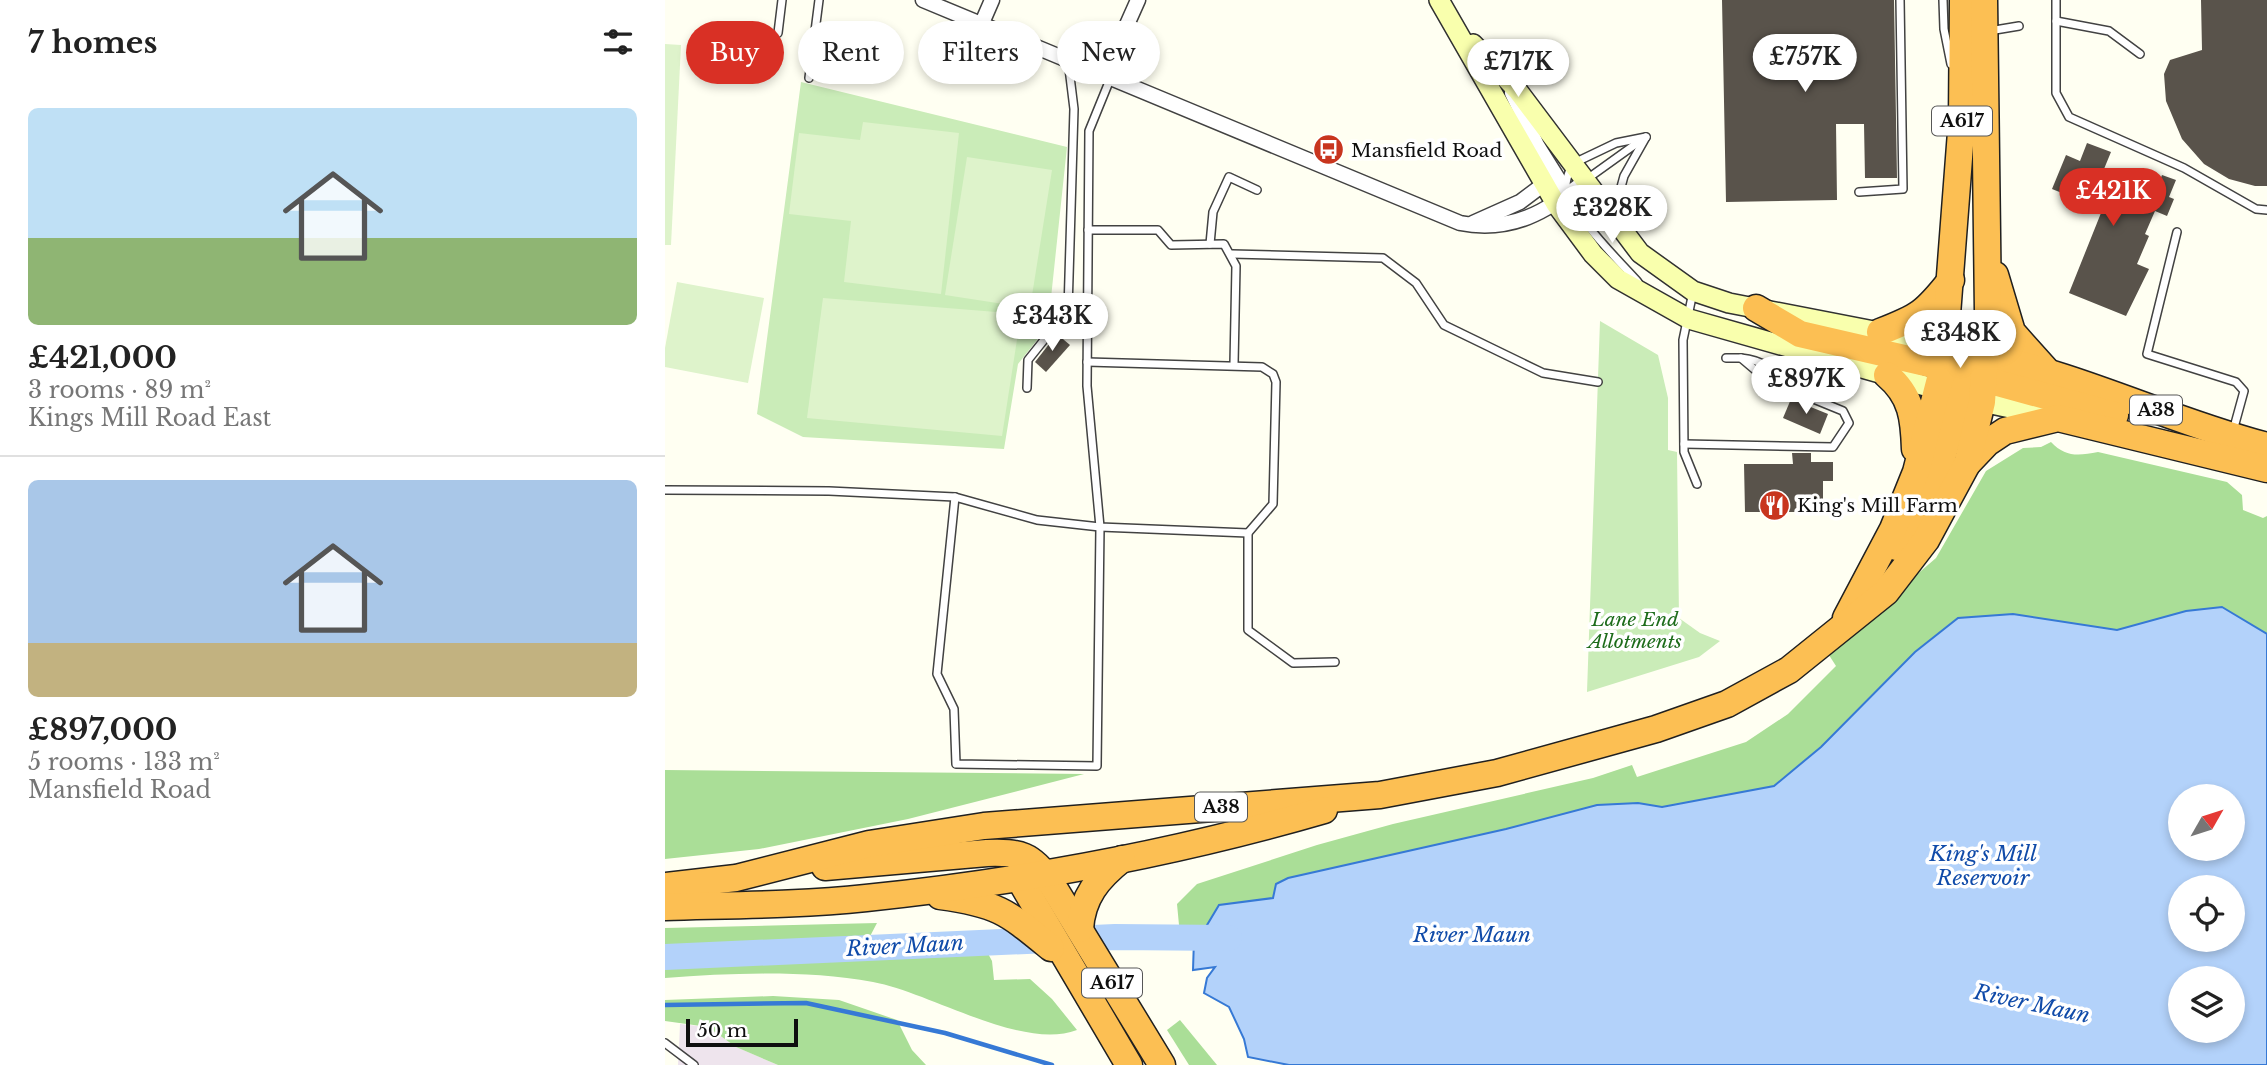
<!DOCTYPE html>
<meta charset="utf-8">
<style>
body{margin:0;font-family:"Libre Baskerville",serif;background:#f6f6f6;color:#222;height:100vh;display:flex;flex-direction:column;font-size:26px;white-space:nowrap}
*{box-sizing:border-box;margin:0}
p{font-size:23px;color:#767676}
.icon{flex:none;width:38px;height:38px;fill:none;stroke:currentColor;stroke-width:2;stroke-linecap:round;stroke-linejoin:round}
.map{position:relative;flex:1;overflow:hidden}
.sheet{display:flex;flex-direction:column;background:#fff;width:665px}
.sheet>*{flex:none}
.hud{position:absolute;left:21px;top:21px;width:665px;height:63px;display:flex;gap:14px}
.needle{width:46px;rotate:51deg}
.fabs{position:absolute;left:1503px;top:784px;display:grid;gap:14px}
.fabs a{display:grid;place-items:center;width:77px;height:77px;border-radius:50%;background:#fff;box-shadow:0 4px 10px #0003;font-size:35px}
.scale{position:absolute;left:21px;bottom:18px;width:112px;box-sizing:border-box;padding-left:7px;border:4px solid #0f0f0f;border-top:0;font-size:19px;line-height:24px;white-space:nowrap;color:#0f0f0f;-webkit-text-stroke:5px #fff;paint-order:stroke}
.price{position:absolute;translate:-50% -60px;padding:0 16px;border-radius:24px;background:#fff;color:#222;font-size:23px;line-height:46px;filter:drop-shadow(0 2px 4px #0008)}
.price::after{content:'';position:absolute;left:50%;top:42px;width:21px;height:16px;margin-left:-10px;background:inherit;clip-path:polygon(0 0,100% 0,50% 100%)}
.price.active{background:#d93025;color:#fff}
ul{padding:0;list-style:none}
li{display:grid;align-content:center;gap:14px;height:371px;padding:0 28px}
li+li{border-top:2px solid #e0e0e0}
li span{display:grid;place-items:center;height:217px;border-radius:10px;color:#555}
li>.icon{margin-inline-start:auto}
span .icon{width:126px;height:126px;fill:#fffc;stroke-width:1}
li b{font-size:30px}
h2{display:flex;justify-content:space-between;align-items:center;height:84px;padding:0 28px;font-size:30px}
.tag{padding:0 24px;border-radius:32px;background:#fff;box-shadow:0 4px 10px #0003;font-size:24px;line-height:63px}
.tag.active{background:#d93025;color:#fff}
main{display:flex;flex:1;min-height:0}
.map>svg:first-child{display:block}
</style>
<main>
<section class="sheet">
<h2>7 homes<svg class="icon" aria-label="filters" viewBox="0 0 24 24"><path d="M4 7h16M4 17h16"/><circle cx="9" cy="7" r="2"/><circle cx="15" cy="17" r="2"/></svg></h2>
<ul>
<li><span style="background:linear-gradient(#bfe0f5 60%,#8fb573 0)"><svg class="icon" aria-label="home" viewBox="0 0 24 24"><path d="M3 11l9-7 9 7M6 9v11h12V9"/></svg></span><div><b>£421,000</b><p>3 rooms · 89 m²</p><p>Kings Mill Road East</p></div></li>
<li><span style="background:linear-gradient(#a9c7e8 75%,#c2b280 0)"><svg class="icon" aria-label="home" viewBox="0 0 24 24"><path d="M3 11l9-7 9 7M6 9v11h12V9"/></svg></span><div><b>£897,000</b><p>5 rooms · 133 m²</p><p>Mansfield Road</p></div></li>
</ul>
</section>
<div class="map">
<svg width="1602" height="1065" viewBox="0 0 1602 1065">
<rect width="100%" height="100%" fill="#fffff2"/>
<polygon fill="#eee4ed" points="15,1024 43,1027 71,1047 113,1065 13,1065"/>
<g fill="#caecb8">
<polygon points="136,82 402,147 383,326 353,364 339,449 138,437 92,414"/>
<polygon points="935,321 993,355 1003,398 1003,450 1012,452 1014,618 1035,633 1055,641 1034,657 922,692"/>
</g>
<g fill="#aade97">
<path d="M 1386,442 C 1400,457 1413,456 1433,452 L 1562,482 L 1577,495 L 1578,510 L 1598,518 L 1602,516 L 1602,634 L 1557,607 L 1521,611 L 1452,630 L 1348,614 L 1293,618 L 1250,652 L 1156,747 L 1109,786 L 997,807 L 973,803 L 932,805 L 841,829 L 623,878 L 611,884 L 608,898 L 554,905 L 539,930 L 514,925 L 512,904 L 532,884 L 652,845 L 728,824 L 928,778 L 967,765 L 972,777 L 1081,742 L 1123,714 L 1171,666 L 1162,652 L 1271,558 L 1321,471 L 1358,448 L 1376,447 Z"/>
<polygon points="0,770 419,774 243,819 94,849 0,859"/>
<path d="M 212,923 L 202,942 L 313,935 L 327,961 L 329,980 L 365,979 L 387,999 L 412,1030 C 357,1051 267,993 208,982 C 141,970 68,973 0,978 L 0,928 Z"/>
<polygon points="108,996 174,1000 232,1020 247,1050 261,1065 113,1065 71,1047 43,1027 0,1021 0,1000"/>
<polygon points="515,1020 552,1065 524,1065 502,1030"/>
</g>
<g fill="#def3cb">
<polygon points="0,44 16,45 6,245 0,245"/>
<polygon points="198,122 294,133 276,294 179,282 186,221 124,214 134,133 195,140"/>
<polygon points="302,157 387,170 365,308 280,295"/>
<polygon points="12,282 99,298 83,383 0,367 0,348"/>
<polygon points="158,298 356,314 337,436 142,418"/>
</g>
<path fill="#b3d2fa" stroke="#3679d5" stroke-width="2" fill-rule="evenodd" d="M 1557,607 L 1602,634 L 1602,1065 L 624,1065 L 583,1057 L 579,1039 L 564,1007 L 539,993 L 542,978 L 550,967 L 528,970 L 529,939 L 539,930 L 554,905 L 608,898 L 611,884 L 623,878 L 841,829 L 932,805 L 973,803 L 997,807 L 1109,786 L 1156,747 L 1250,652 L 1293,618 L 1348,614 L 1452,630 L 1521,611 ZM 1516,796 L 1568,796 L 1568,849 L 1516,849 ZM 1516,887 L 1568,887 L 1568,940 L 1516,940 ZM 1516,978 L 1568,978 L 1568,1031 L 1516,1031 Z"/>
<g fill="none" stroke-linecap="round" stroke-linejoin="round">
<polyline stroke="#3679d5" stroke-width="4.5" points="0,1005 141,1003 280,1033 387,1065"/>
<polyline stroke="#b3d2fa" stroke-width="26" points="0,957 450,937 564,938"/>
</g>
<g fill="#59534b">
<polygon points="1057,0 1229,0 1232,178 1200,178 1199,124 1171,124 1172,200 1061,202"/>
<polygon points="1536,0 1602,0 1602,186 1590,186 1564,179 1539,164 1517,139 1501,101 1499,74 1505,60 1537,50"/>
<polygon points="1422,143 1446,152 1439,169 1491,190 1497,175 1511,180 1504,197 1509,199 1502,216 1490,211 1480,234 1484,236 1472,264 1484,269 1461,316 1404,293 1440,203 1410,190 1407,197 1387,189 1401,155 1415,161"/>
<polygon points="392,334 405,345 381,372 370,362"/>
<polygon points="1126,399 1163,414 1155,434 1118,418"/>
<polygon points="1127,453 1146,453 1146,462 1168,462 1168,481 1158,481 1158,503 1145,503 1145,512 1080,512 1079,464 1128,464"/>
</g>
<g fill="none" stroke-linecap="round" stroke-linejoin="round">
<defs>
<g id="lane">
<polyline points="1278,0 1279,29 1286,64"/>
<polyline points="1391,0 1391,93 1404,117 1519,168 1591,209 1602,210"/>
<polyline points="1391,21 1444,31 1475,54"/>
<polyline points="1324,31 1354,26"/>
<polyline points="113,33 117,0"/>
<polyline points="144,78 154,0"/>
<polyline points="922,179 975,141"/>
<polyline points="1194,192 1238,189 1235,0"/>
<polyline points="949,213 959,176 981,137"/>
<polyline points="423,230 493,230 506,245 559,244 571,266 569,364"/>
<polyline points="1512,232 1482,354 1571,382 1579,391 1568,431"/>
<polyline points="545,244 548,212 564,177 592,190"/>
<polyline points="567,254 718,258 751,283 779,325 878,373 933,382"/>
<path d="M 973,282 C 955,262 902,210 901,185 C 901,178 905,170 907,164 L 951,143 L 981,137"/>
<polyline points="1028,292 1018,340 1019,452 1032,484"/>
<path d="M 1076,358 C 1098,360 1111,370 1123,388"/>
<polyline points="422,362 597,367 608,374 611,382 608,504 583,533 583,630 628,663 670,662"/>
<polyline points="362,388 363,360 403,310 409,109 403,60"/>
<polyline points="1019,444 1168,447 1184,423 1178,411 1102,380 1076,358 1061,358"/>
<polyline points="0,490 164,491 290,497 372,520 435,527 583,533"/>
<polyline points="290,497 272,674 289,709 291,764 432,766 435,527 422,386 424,131 446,77"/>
<polyline points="0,1043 29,1065"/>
</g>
<g id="street">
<path d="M 258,0 L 795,223 C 846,233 882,212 920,181"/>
<polyline points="317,23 327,0"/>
<polyline points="440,74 473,0"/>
<polyline points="847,93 872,145 897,185 892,203"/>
<polyline points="808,223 855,202 887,178"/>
</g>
<g id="secondary">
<polyline points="774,0 891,204 928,254 953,279 1024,319 1317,402 1387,417"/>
<polyline points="808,44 853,91 975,253 1028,291 1064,303 1281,345 1319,356"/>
</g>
<g id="highway">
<polyline points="1330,275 1347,332 1380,369"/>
<polyline points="1091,308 1135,334 1278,367 1290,376"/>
<path d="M 1215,332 C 1254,317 1260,313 1286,280"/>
<path d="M 1319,356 C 1417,376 1506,421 1602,446"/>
<polyline points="1303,370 1318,379 1450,415"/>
<path d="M 1222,375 C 1247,396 1249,419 1250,449"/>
<polyline points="1302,464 1322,443 1340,431 1393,418 1602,469"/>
<path d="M 1232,547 C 1285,497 1274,411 1318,357"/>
<polyline points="1181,618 1228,529 1251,472 1278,367 1297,119 1298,0"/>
<polyline points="356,860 358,885 464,1065"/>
<path d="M 160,867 L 322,853 C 355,852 367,854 386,883 L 497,1065"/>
<polyline points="0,886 71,878 204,844 319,826 715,795 832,773 991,729 1062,704 1124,670 1221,592 1261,540 1302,464 1317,402 1323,312 1319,0"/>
<path d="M 275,896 C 334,904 342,912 386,948"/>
<path d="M 0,907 C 67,905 135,905 201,898 C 355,882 511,853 659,810"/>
<path d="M 415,929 C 417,897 433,878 457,859"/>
</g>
</defs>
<use href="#lane" stroke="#424242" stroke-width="10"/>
<use href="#street" stroke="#424242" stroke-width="17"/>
<use href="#secondary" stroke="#313131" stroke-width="22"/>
<use href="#highway" stroke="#202020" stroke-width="29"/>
<use href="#lane" stroke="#fff" stroke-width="7"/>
<use href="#street" stroke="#fff" stroke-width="14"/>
<use href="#secondary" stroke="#f9ffad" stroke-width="19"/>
<use href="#highway" stroke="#fcbf53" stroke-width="26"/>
</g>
<defs>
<symbol id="bus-disc" viewBox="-11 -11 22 22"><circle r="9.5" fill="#c8351e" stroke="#fff"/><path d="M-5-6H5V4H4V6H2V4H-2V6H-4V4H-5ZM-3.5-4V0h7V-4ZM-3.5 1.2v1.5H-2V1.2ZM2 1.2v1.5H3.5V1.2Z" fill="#fff"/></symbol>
<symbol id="restaurant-disc" viewBox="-11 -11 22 22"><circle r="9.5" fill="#c8351e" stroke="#fff"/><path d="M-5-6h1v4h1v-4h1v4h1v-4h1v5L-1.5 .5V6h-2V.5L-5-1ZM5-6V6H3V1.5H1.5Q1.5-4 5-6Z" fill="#fff"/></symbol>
</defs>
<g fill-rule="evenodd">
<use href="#bus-disc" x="646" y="132" width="35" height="35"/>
<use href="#restaurant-disc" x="1092" y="488" width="35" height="35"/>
</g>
<g text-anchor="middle" stroke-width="7" stroke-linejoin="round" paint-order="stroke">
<g fill="#fff" stroke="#575757" stroke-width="2">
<rect x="1267" y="106.5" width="60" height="29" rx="5"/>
<rect x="1465" y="395.5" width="52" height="29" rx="5"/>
<rect x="530" y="792.5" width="52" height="29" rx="5"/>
<rect x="417" y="968.5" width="60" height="29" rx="5"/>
</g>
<g font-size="18" font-weight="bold" fill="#0f0f0f">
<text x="1297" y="127">A617</text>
<text x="1491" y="416">A38</text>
<text x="556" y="813">A38</text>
<text x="447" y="989">A617</text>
</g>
<g font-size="19" fill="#0f0f0f" stroke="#fff" text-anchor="start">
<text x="686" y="157">Mansfield Road</text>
<text x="1132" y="512">King's Mill Farm</text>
</g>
<g font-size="19" font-style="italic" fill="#1d6c1b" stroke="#fff">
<text x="970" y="626">Lane End<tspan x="970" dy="22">Allotments</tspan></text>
</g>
<g font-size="21" font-style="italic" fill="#104ba9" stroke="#fff">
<text x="1318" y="861">King's Mill<tspan x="1318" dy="24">Reservoir</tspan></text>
<text x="807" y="942">River Maun</text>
<text transform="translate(240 946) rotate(-3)" y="7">River Maun</text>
<text transform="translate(1367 1004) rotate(12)" y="7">River Maun</text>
</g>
</g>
</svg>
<div class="fabs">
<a><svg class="needle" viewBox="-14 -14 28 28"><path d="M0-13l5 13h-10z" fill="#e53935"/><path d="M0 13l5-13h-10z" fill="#767676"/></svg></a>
<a><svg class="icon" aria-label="locate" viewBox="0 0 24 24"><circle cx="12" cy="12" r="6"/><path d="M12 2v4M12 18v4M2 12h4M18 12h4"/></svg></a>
<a><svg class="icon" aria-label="layers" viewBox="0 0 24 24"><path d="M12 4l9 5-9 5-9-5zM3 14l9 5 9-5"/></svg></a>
</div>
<div class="scale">50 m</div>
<b class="price" style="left:1140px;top:94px">£757K</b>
<b class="price" style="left:853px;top:99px">£717K</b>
<b class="price active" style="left:1448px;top:228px">£421K</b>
<b class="price" style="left:947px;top:245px">£328K</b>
<b class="price" style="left:387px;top:353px">£343K</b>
<b class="price" style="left:1295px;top:370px">£348K</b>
<b class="price" style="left:1141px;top:416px">£897K</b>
<div class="hud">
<a class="tag active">Buy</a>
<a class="tag">Rent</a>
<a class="tag">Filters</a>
<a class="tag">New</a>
</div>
</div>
</main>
